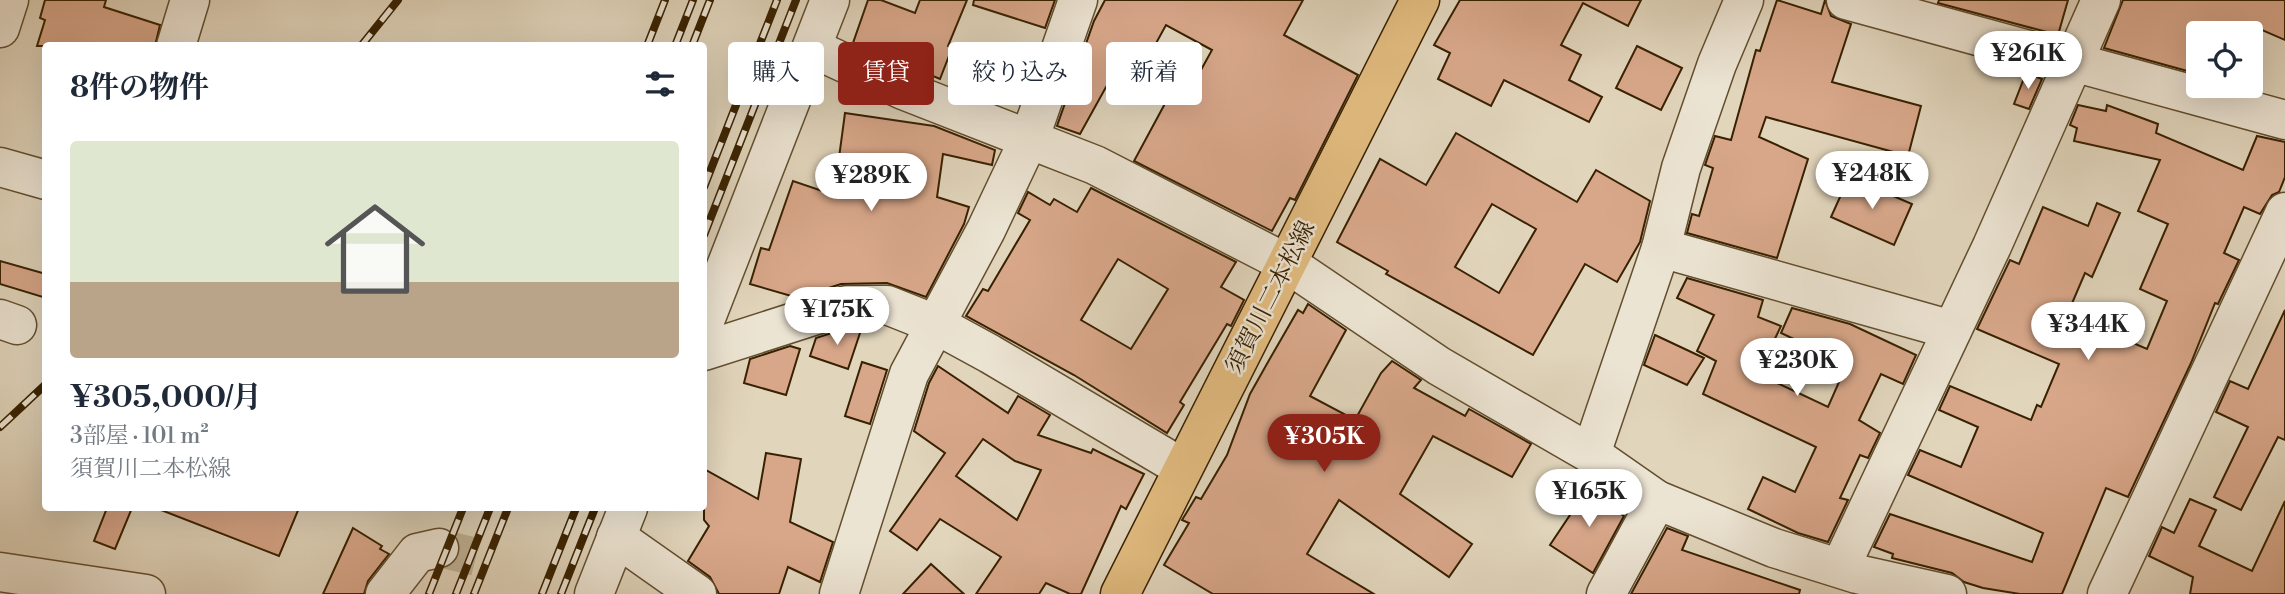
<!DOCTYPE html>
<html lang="ja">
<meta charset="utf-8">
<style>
body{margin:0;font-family:"Libre Bodoni","Noto Serif JP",serif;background:#f2f2f3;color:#1f2937;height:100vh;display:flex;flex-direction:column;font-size:26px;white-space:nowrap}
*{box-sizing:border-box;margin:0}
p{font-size:23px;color:#747a83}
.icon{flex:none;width:38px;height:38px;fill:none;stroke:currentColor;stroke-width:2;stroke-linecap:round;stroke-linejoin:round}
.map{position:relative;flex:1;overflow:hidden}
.sheet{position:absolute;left:42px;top:42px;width:665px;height:469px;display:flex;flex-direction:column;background:#fff;border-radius:7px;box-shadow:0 7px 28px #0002}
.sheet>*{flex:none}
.guide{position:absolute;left:728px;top:42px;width:665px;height:63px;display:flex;gap:14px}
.controls{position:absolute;left:2186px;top:21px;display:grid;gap:14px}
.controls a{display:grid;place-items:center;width:77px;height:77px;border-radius:7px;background:#fff;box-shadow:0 7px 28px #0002;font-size:35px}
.price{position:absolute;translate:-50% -60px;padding:0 16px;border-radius:24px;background:#fff;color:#222;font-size:23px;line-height:46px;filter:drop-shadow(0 2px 4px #0008)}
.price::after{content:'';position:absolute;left:50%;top:42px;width:21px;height:16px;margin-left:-10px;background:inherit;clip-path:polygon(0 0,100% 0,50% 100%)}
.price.on{background:#8f2418;color:#fff}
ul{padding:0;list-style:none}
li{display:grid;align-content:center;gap:14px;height:371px;padding:0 28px}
li span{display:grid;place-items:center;height:217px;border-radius:7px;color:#555}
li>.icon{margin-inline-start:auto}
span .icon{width:126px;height:126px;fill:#fffc;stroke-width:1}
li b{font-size:30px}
h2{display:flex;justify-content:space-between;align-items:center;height:84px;padding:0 28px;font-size:30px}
.chip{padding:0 24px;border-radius:7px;background:#fff;box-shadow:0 7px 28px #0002;font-size:24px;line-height:63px}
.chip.on{background:#8f2418;color:#fff}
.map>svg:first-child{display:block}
</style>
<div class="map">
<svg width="2285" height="594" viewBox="0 0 2285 594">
<rect width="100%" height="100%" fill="#e1d5bc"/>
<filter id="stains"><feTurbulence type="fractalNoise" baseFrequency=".00286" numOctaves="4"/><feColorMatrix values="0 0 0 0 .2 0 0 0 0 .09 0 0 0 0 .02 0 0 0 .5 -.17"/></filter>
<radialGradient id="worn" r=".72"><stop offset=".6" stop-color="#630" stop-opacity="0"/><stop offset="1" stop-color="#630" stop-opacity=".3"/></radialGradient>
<g fill="#d8a78a" stroke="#382100" stroke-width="2" fill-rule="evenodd">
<polygon points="45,0 106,0 104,7 160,25 155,46 37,46 45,20 40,18"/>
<polygon points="868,0 881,0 915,13 920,0 967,0 948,46 952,48 940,79 853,43"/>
<polygon points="974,0 1055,0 1045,28 973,5"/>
<polygon points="1105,0 1303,0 1284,35 1358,75 1295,200 1290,198 1272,231 1134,161 1168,98 1171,100 1177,93 1185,99 1212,50 1166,25 1126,98 1106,87 1080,134 1057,126 1094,21"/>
<polygon points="1460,0 1641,0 1628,26 1583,3 1561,45 1581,55 1569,80 1602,97 1589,122 1504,80 1491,106 1438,79 1450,53 1434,45"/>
<polygon points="1777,0 1821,14 1825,0 1831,16 1851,24 1832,82 1921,106 1908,156 1766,117 1759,137 1808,159 1777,258 1687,233 1692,214 1699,216 1713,168 1705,165 1715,136 1731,140 1756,50 1760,51"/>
<polygon points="1939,0 2068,0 2058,35 1938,3"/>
<polygon points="2123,0 2285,0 2285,40 2253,26 2250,33 2198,33 2198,74 2104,48"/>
<polygon points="1637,46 1682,68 1661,110 1616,88"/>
<polygon points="2026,73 2042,79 2029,109 2014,104"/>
<polygon points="2078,105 2106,111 2107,105 2158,124 2156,133 2243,170 2257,136 2285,142 2285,177 2279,192 2272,195 2260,214 2244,207 2224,253 2239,260 2218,304 2215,303 2191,363 2128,497 2106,488 2062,594 2020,594 1983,588 1964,582 1952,573 1892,558 1893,554 1874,547 1890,514 2032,562 2043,533 1908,475 1920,450 1961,467 1978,427 1939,410 1950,386 2031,420 2037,405 2041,407 2059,364 1977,329 2010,260 2019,264 2043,207 2088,226 2097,203 2120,213 2092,277 2085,273 2067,315 2147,349 2167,301 2140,289 2168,224 2138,211 2160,160 2074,141 2077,128 2070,125"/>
<polygon points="845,113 934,126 995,150 992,165 943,154 937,197 969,207 964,224 926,297 887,283 841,284 798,298 750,284 761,248 769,250 793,181 834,195"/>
<path d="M 1456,133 L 1577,202 L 1596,170 L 1650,201 L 1640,242 L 1617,282 L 1585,264 L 1533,355 L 1386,274 L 1388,271 L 1337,242 L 1380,159 L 1426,185 ZM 1492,204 L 1536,229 L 1499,293 L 1455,267 Z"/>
<polygon points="1849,177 1912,204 1894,245 1831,217"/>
<path d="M 1091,188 L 1236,262 L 1221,287 L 1244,300 L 1231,326 L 1227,324 L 1180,402 L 1184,405 L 1167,433 L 1074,375 L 966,316 L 983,289 L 988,291 L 1030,220 L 1018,213 L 1028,192 L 1050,205 L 1054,199 L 1077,212 ZM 1118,259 L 1168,289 L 1131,349 L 1081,320 Z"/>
<polygon points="0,261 46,274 46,298 0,284"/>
<polygon points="1687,278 1763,300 1758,317 1781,326 1758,374 1828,407 1847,364 1781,333 1792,308 1850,324 1916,355 1903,384 1881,374 1859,420 1880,433 1868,458 1860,455 1840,498 1848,500 1828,542 1798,533 1748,509 1763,477 1795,492 1816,447 1703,394 1716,361 1697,351 1714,315 1677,298"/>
<polygon points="1308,304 1346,330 1310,396 1355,420 1381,373 1392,361 1421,380 1414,388 1465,416 1469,409 1531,444 1512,477 1433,436 1400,494 1472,544 1449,577 1339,500 1307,554 1374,594 1213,594 1164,565 1189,523 1182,520 1196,497 1201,499 1227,455 1250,394 1268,362 1298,310 1303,313"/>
<polygon points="2285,310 2285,440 2278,437 2241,510 2214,497 2248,427 2216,412 2230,381 2248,389"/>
<polygon points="850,327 862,327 848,369 810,356 816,338"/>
<polygon points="1655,335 1704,358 1687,385 1644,365"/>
<polygon points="790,346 800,349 786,395 744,383 750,359"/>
<polygon points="862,362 887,370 870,424 845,416"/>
<path d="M 938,366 L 1008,413 L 1018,396 L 1050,415 L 1038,435 L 1091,453 L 1093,449 L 1144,474 L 1126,509 L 1121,506 L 1081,594 L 1070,594 L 1046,583 L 1039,594 L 976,594 L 1001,557 L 940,519 L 917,550 L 890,531 L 945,453 L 914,431 L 929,383 ZM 983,439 L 1015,461 L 1041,470 L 1017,520 L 956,476 Z"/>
<polygon points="766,453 801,459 790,522 833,542 820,582 788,567 779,594 719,594 710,577 688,561 709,526 704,520 704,469 758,499"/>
<polygon points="1592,482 1615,497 1609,506 1624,516 1593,573 1550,545"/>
<polygon points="2190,499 2216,510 2199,546 2252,571 2285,501 2285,594 2190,594 2193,577 2149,556 2162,527 2174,533"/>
<polygon points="107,508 132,508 115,549 94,541"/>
<polygon points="156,508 299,508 279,556"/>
<polygon points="353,528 382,546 380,549 389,554 368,581 364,594 323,594"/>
<polygon points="1667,528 1688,536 1682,550 1800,590 1799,594 1631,594"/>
<polygon points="931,564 964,594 903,594"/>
</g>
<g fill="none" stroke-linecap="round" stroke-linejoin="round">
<polyline stroke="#bfb196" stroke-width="38" stroke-dasharray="38 19" stroke-linecap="butt" points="439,548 493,561"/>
<defs>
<g id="minor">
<polyline points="1846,0 2285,120"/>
<polyline points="0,28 9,0"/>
<polyline points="176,46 190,0"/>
<polyline points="812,48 903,90 1095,165 1288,264 1439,366 1591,454 1657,500 1774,548 1857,574 1947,594"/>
<polyline points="0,167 46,180"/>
<polyline points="1661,248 1952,330"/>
<polyline points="0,319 17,325"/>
<polyline points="704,323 830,0"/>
<polyline points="704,351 847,305 887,305 935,324 990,354 1181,467"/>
<polyline points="1591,454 1661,248 1681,168 1717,64 1744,0"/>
<polyline points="616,537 697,594"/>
<polyline points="1840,568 1992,246 2101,0"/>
<polyline points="0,572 146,594"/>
<polyline points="385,594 417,553 439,548"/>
<polyline points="594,594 628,508"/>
<polyline points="839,594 909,374 986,230 1030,137 1078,0"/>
<polyline points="1606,594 1657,500"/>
<polyline points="2107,594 2285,212"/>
</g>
<polyline id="major" points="1120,594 1420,0"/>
</defs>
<use href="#minor" stroke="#624e2f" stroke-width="41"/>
<use href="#major" stroke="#382100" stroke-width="41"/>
<use href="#minor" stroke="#ece4d3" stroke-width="38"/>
<use href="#major" stroke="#e0ba7e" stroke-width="38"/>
<defs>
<g id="rail">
<polyline points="361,46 398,0"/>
<polyline points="647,46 665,0"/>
<polyline points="675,46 693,0"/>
<polyline points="692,46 710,0"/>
<polyline points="704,187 777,0"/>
<polyline points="704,235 796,0"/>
<polyline points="0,427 46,384"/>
<polyline points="429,594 463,508"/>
<polyline points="456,594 490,508"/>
<polyline points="474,594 508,508"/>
<polyline points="542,594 576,508"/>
<polyline points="561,594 595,508"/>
</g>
</defs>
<use href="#rail" stroke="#382100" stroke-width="8"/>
<use href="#rail" stroke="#ece4d3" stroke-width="5" stroke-dasharray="16" stroke-linecap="butt"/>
</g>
<g text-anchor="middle" stroke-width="5" stroke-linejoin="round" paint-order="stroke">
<g font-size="24" fill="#382100" stroke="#ece4d3">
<text transform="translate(1270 297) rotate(-63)" y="8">須賀川二本松線</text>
</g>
</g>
<rect width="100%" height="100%" filter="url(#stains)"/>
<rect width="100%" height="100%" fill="url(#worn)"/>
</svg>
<div class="controls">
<a><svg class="icon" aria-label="locate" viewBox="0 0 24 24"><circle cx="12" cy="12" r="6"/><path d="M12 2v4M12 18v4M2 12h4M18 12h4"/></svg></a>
</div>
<b class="price" style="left:2028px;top:91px">¥261K</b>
<b class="price" style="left:1872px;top:211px">¥248K</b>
<b class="price" style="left:871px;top:213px">¥289K</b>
<b class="price" style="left:837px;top:347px">¥175K</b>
<b class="price" style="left:2088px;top:362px">¥344K</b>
<b class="price" style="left:1797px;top:398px">¥230K</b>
<b class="price on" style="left:1324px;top:474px">¥305K</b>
<b class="price" style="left:1589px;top:529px">¥165K</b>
<div class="guide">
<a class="chip">購入</a>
<a class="chip on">賃貸</a>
<a class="chip">絞り込み</a>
<a class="chip">新着</a>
</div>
<section class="sheet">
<h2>8件の物件<svg class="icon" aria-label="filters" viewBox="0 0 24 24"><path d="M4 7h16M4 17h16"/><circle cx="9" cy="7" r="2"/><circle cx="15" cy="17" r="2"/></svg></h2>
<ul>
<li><span style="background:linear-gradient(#dfe7d0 65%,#b9a48a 0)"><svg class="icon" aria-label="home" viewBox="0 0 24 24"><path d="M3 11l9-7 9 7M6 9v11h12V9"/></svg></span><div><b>¥305,000/月</b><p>3部屋 · 101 m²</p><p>須賀川二本松線</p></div></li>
</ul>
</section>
</div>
